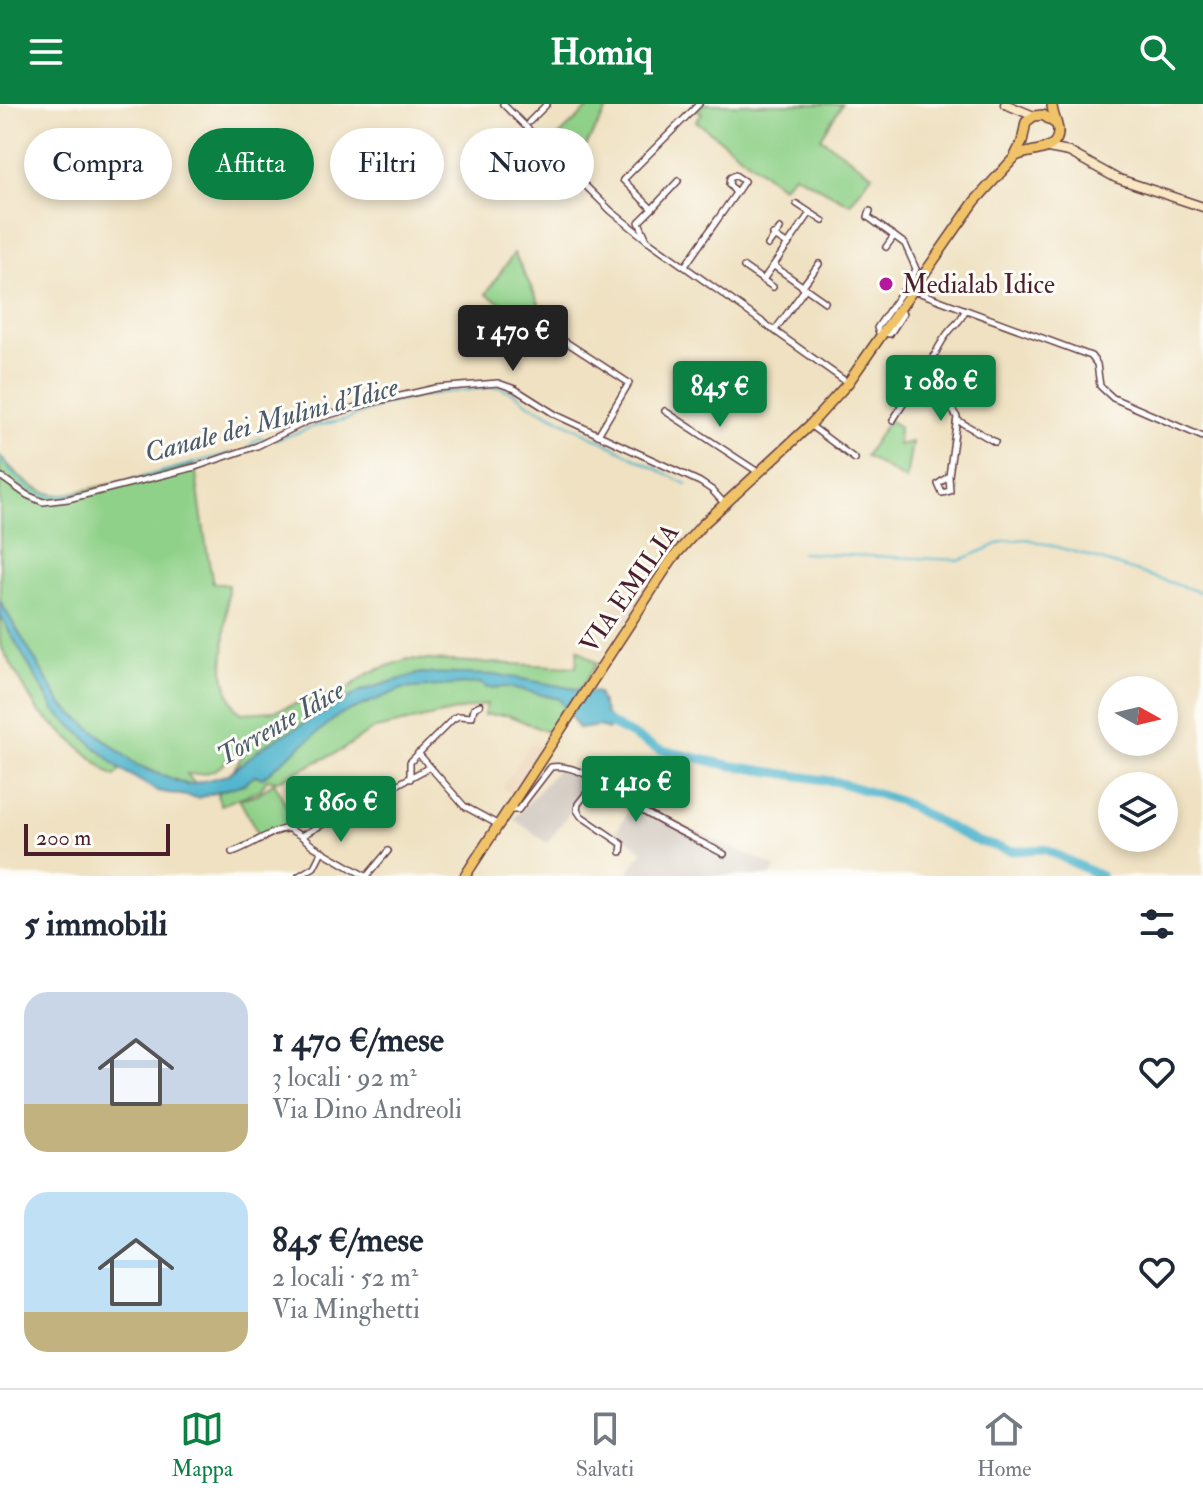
<!DOCTYPE html>
<html lang="it">
<meta charset="utf-8">
<style>
body{margin:0;font-family:"IM FELL Double Pica",serif;background:#f6f6f7;color:#1f2937;height:100vh;display:flex;flex-direction:column;font-size:30px;white-space:nowrap}
*{box-sizing:border-box;margin:0}
p{font-size:26px;color:#747a83}
.icon{flex:none;width:44px;height:44px;fill:none;stroke:currentColor;stroke-width:2;stroke-linecap:round;stroke-linejoin:round}
.map{position:relative;height:772px;overflow:hidden}
.sheet{display:flex;flex-direction:column;background:#fff;flex:1}
.sheet>*{flex:none}
.top-card{position:absolute;left:24px;top:24px;width:800px;height:72px;display:flex;gap:16px}
.needle{width:52px;rotate:98deg}
.tools{position:absolute;left:1098px;top:572px;display:grid;gap:16px}
.tools a{display:grid;place-items:center;width:80px;height:80px;border-radius:50%;background:#fff;box-shadow:0 4px 12px #0003;font-size:40px}
.scale{position:absolute;left:24px;bottom:20px;width:146px;box-sizing:border-box;padding-left:8px;border:4px solid #4a1f2b;border-top:0;font-size:22px;line-height:28px;white-space:nowrap;color:#4a1f2b;-webkit-text-stroke:6px #fdfcf7;paint-order:stroke}
.price{position:absolute;translate:-50% -68px;padding:0 18px;border-radius:8px;background:#0b8043;color:#fff;font-size:26px;line-height:52px;filter:drop-shadow(0 2px 4px #0008)}
.price::after{content:'';position:absolute;left:50%;top:48px;width:24px;height:18px;margin-left:-12px;background:inherit;clip-path:polygon(0 0,100% 0,50% 100%)}
.price.active{background:#222;color:#fff}
ul{padding:0;list-style:none}
li{display:flex;align-items:center;gap:24px;height:200px;padding:0 24px}
li span{display:grid;place-items:center;flex:none;width:224px;height:160px;border-radius:24px;color:#555}
li>.icon{margin-inline-start:auto}
span .icon{width:96px;height:96px;fill:#fffc;stroke-width:1}
li b{font-size:34px}
h2{display:flex;justify-content:space-between;align-items:center;height:96px;padding:0 24px;font-size:34px}
.chip{padding:0 28px;border-radius:36px;background:#fff;box-shadow:0 4px 12px #0003;font-size:28px;line-height:72px}
.chip.active{background:#0b8043;color:#fff}
header{display:flex;justify-content:space-between;align-items:center;height:104px;padding:0 24px;background:#0b8043;color:#fff;font-size:36px;font-weight:700}
.dock{display:flex;justify-content:space-around;align-items:center;height:112px;border-top:2px solid #e0e1e3;background:#fff;font-size:22px;color:#747a83}
.dock a{display:grid;justify-items:center;gap:4px}
.dock .active{color:#0b8043}
.map>svg:first-child{display:block}
</style>
<header><svg class="icon" aria-label="menu" viewBox="0 0 24 24"><path d="M4 6h16M4 12h16M4 18h16"/></svg>Homiq<svg class="icon" aria-label="search" viewBox="0 0 24 24"><circle cx="10" cy="10" r="6"/><path d="M15 15l6 6"/></svg></header>
<div class="map">
<svg width="1203" height="772" viewBox="0 0 1203 772">
<rect width="100%" height="100%" fill="#fdfcf7"/>
<filter id="ink" filterUnits="userSpaceOnUse"><feTurbulence type="fractalNoise" baseFrequency=".0125" numOctaves="2"/><feDisplacementMap in="SourceGraphic" scale="16" xChannelSelector="R" yChannelSelector="G"/><feConvolveMatrix kernelMatrix="1 2 1 2 8 2 1 2 1" color-interpolation-filters="sRGB"/></filter>
<filter id="wash" filterUnits="userSpaceOnUse"><feTurbulence type="fractalNoise" baseFrequency=".006" numOctaves="4" result="noise"/><feDisplacementMap in="SourceGraphic" scale="32" xChannelSelector="R" yChannelSelector="G"/><feGaussianBlur stdDeviation="1.8" result="paint"/><feColorMatrix in="noise" values="0 0 0 0 0 0 0 0 0 0 0 0 0 0 0 0 0 1.4 0 .05"/><feComposite in="paint" operator="in"/></filter>
<g filter="url(#wash)">
<rect width="100%" height="100%" fill="#efe1c1"/>
<g fill="#eed6bb">
<polygon points="666,448 669,450 624,519 607,506 632,481 634,483"/>
<polygon points="531,638 542,643 513,690 502,684"/>
</g>
<g fill="#ccc2b9">
<polygon points="558,665 592,678 547,739 514,715"/>
<polygon points="634,699 661,712 776,763 771,772 626,772 643,747 616,727"/>
</g>
<g fill="#90d189" stroke="#6d785a" stroke-width="2">
<polygon points="593,0 604,0 608,4 573,64 550,40"/>
<polygon points="702,0 842,0 821,34 872,70 850,100 794,70 782,83 696,17 702,9 697,6"/>
<polygon points="514,149 539,199 529,216 486,190"/>
<polygon points="889,316 899,323 898,341 912,338 906,376 865,352"/>
<path d="M 0,352 C 18,372 35,391 63,391 L 195,361 C 200,401 205,440 213,479 L 228,481 L 223,566 L 228,588 L 236,605 L 242,609 L 275,607 L 310,595 L 343,588 L 369,569 L 407,555 L 576,563 L 578,545 L 597,559 L 552,630 L 508,611 L 484,611 L 487,600 L 371,626 L 342,646 L 277,677 L 267,675 L 260,686 L 221,701 L 217,691 L 246,646 L 234,647 C 222,666 208,672 187,670 L 194,679 L 189,681 L 129,658 L 115,672 L 109,669 L 38,607 L 0,541 Z"/>
<polygon points="274,678 294,717 260,733 239,695 258,690"/>
</g>
<polygon fill="#4db4cc" stroke="#4c6a7c" stroke-width="2" points="0,497 62,601 138,662 187,681 227,671 264,642 361,587 421,569 500,571 598,589 607,613 614,617 608,626 599,622 579,625 559,595 510,583 487,584 480,579 402,585 339,611 262,674 256,671 244,680 198,694 157,687 120,665 55,607 0,511"/>
<g fill="none" stroke-linecap="round" stroke-linejoin="round">
<g stroke="#4db4cc" stroke-width="2">
<polyline points="276,336 319,321 348,315 386,300 440,289 499,283 514,289 529,300 688,381"/>
<polyline points="248,343 259,334 266,335"/>
<path d="M 0,355 C 33,393 38,396 88,388"/>
<polyline points="109,382 230,349"/>
<polyline points="801,449 961,456 1005,437 1027,435 1079,449 1203,489"/>
</g>
<polyline stroke="#4db4cc" stroke-width="9" points="602,615 658,645 727,661 837,678 900,697 973,736 1012,747 1044,745 1101,772"/>
</g>
</g>
<g filter="url(#ink)">
<g fill="none" stroke-linecap="round" stroke-linejoin="round">
<defs>
<g id="street">
<polyline points="503,0 611,107 647,136 848,279"/>
<polyline points="529,18 547,0"/>
<polygon points="735,71 744,77 736,89 729,80 730,74"/>
<polyline points="797,100 823,117"/>
<polyline points="652,105 678,77"/>
<polyline points="870,107 868,113 905,140 916,165 909,180 912,186 1091,252 1097,260 1100,282 1113,294 1203,333"/>
<polyline points="773,131 788,141"/>
<polyline points="647,136 639,118 652,105 623,76 699,0"/>
<polyline points="768,141 780,125"/>
<polyline points="886,143 894,132"/>
<polyline points="685,162 736,89"/>
<polyline points="774,162 825,198"/>
<polyline points="744,163 773,183"/>
<polyline points="763,176 810,109"/>
<polyline points="802,183 819,160"/>
<polyline points="775,226 805,185"/>
<polyline points="884,229 890,230 903,210 900,205"/>
<polyline points="881,233 877,224 901,189 909,182"/>
<polyline points="566,238 629,279 598,331"/>
<polyline points="665,307 758,368"/>
<polyline points="893,316 918,277 925,273"/>
<polyline points="957,316 995,338"/>
<polyline points="811,322 855,355"/>
<polyline points="0,372 27,391 43,398 68,395 195,363 257,342 308,317 374,298 436,284 498,279 515,285 556,311 700,378 712,386 724,399"/>
<path d="M 949,372 L 950,387 L 942,389 L 938,380 L 949,372 L 957,313 L 953,307 L 924,289 C 921,273 941,235 953,223 C 959,217 961,216 965,207"/>
<polyline points="418,649 464,702 497,720"/>
<polyline points="410,675 410,658 453,615 458,612 472,613 474,604 480,601"/>
<polyline points="596,677 578,700 577,706 581,712 622,740 621,748"/>
<path d="M 509,706 L 518,706 L 551,663 C 581,658 622,694 646,709 C 671,724 698,736 724,750"/>
<polyline points="301,732 313,742 365,772"/>
<path d="M 232,748 C 247,744 276,723 289,725 C 290,726 300,731 301,732 L 430,663"/>
<polyline points="299,772 314,763 322,747"/>
<polyline points="367,772 388,747"/>
</g>
<g id="secondary">
<polyline points="1005,0 1034,12"/>
<polyline points="1048,44 1069,48 1116,74 1203,103"/>
</g>
<g id="primary">
<path d="M 1016,52 C 1030,45 1060,49 1058,26 C 1057,17 1052,10 1052,0"/>
<polyline points="465,772 672,455 702,421 810,321 848,279 975,97 1014,54 1022,38 1026,18 1034,12 1043,11 1056,20"/>
</g>
</defs>
<use href="#street" stroke="#633c42" stroke-width="8"/>
<use href="#secondary" stroke="#633c42" stroke-width="11"/>
<use href="#primary" stroke="#633c42" stroke-width="12"/>
<use href="#street" stroke="#fff" stroke-width="5"/>
<use href="#secondary" stroke="#f9e7c3" stroke-width="8"/>
<use href="#primary" stroke="#f1c369" stroke-width="9"/>
</g>
</g>
<circle fill="#b5179e" stroke="#fdfcf7" stroke-width="3" cx="886" cy="180" r="8"/>
<g text-anchor="middle" stroke-width="6" stroke-linejoin="round" paint-order="stroke">
<g font-size="26" fill="#4a1f2b" stroke="#fdfcf7" text-anchor="start">
<text x="902" y="189">Medialab Idice</text>
</g>
<g font-size="26" fill="#4a1f2b" stroke="#fdfcf7">
<text transform="translate(629 484) rotate(-55)" y="9">VIA EMILIA</text>
</g>
<g font-size="28" font-style="italic" fill="#4b5b6b" stroke="#fdfcf7">
<text transform="translate(271 315) rotate(-15)" y="10">Canale dei Mulini d'Idice</text>
<text transform="translate(280 618) rotate(-30)" y="10">Torrente Idice</text>
</g>
</g>
</svg>
<div class="tools">
<a><svg class="needle" viewBox="-14 -14 28 28"><path d="M0-13l5 13h-10z" fill="#e53935"/><path d="M0 13l5-13h-10z" fill="#747a83"/></svg></a>
<a><svg class="icon" aria-label="layers" viewBox="0 0 24 24"><path d="M12 4l9 5-9 5-9-5zM3 14l9 5 9-5"/></svg></a>
</div>
<div class="scale">200 m</div>
<b class="price active" style="left:513px;top:269px">1 470 €</b>
<b class="price" style="left:941px;top:319px">1 080 €</b>
<b class="price" style="left:720px;top:325px">845 €</b>
<b class="price" style="left:636px;top:720px">1 410 €</b>
<b class="price" style="left:341px;top:740px">1 860 €</b>
<div class="top-card">
<a class="chip">Compra</a>
<a class="chip active">Affitta</a>
<a class="chip">Filtri</a>
<a class="chip">Nuovo</a>
</div>
</div>
<section class="sheet">
<h2>5 immobili<svg class="icon" aria-label="filters" viewBox="0 0 24 24"><path d="M4 7h16M4 17h16"/><circle cx="9" cy="7" r="2"/><circle cx="15" cy="17" r="2"/></svg></h2>
<ul>
<li><span style="background:linear-gradient(#c9d6e8 70%,#c2b280 0)"><svg class="icon" aria-label="home" viewBox="0 0 24 24"><path d="M3 11l9-7 9 7M6 9v11h12V9"/></svg></span><div><b>1 470 €/mese</b><p>3 locali · 92 m²</p><p>Via Dino Andreoli</p></div><svg class="icon" aria-label="heart" viewBox="0 0 24 24"><path d="M12 20l-8-8c-3-5 5-10 8-4 3-6 11-1 8 4z"/></svg></li>
<li><span style="background:linear-gradient(#bfe0f5 75%,#c2b280 0)"><svg class="icon" aria-label="home" viewBox="0 0 24 24"><path d="M3 11l9-7 9 7M6 9v11h12V9"/></svg></span><div><b>845 €/mese</b><p>2 locali · 52 m²</p><p>Via Minghetti</p></div><svg class="icon" aria-label="heart" viewBox="0 0 24 24"><path d="M12 20l-8-8c-3-5 5-10 8-4 3-6 11-1 8 4z"/></svg></li>
</ul>
</section>
<nav class="dock">
<a class="active"><svg class="icon" aria-label="map" viewBox="0 0 24 24"><path d="M3 6l6-2 6 2 6-2v14l-6 2-6-2-6 2zM9 4v14M15 6v14"/></svg>Mappa</a>
<a><svg class="icon" aria-label="saved" viewBox="0 0 24 24"><path d="M7 4h10v16l-5-4-5 4z"/></svg>Salvati</a>
<a><svg class="icon" aria-label="home" viewBox="0 0 24 24"><path d="M3 11l9-7 9 7M6 9v11h12V9"/></svg>Home</a>
</nav>
